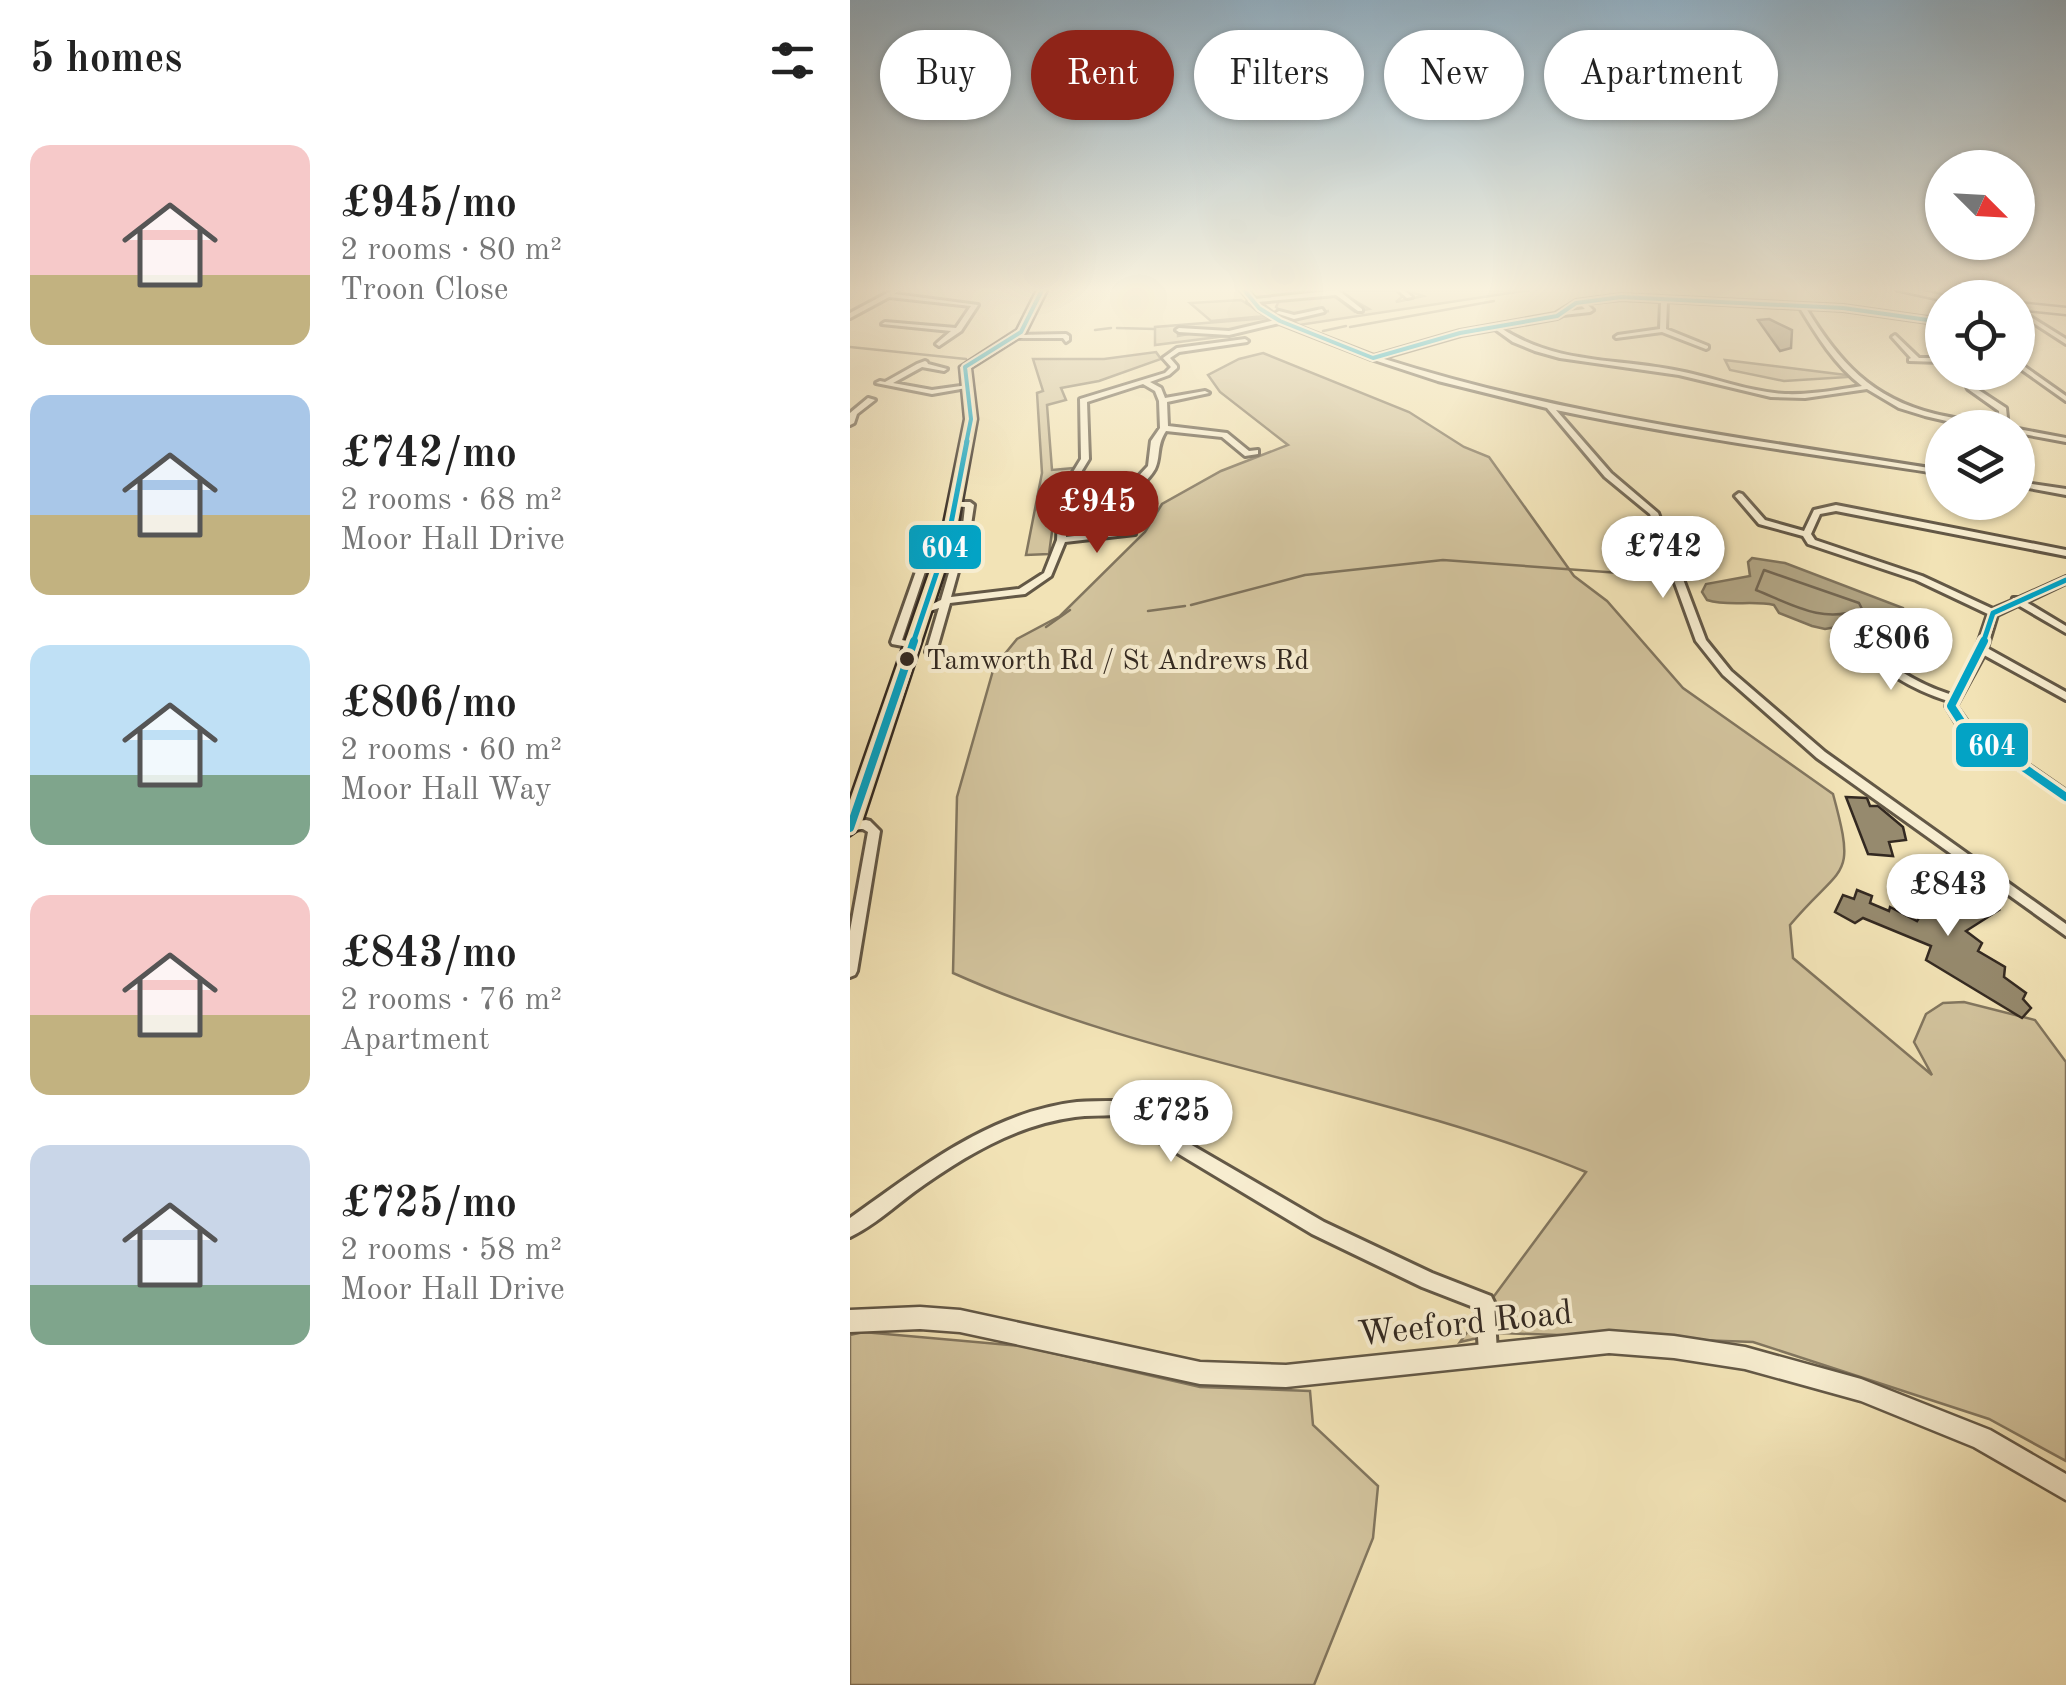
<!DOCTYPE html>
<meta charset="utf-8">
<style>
body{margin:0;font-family:"Old Standard TT",serif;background:#f6f6f6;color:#222;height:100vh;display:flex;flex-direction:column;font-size:38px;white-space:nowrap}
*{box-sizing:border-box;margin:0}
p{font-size:32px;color:#767676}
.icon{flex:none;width:55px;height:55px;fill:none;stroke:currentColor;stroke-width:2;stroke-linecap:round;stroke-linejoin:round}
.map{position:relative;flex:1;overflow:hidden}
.sheet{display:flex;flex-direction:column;background:#fff;width:850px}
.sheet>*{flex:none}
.hud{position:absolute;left:30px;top:30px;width:950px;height:90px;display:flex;gap:20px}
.needle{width:65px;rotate:114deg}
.tools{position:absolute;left:1075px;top:150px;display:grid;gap:20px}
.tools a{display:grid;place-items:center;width:110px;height:110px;border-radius:50%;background:#fff;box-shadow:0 2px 8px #0004;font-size:50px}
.price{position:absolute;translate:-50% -85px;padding:0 22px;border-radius:35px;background:#fff;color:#222;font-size:32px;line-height:65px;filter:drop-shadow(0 2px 5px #0008)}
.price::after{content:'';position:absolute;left:50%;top:60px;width:30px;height:22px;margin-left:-15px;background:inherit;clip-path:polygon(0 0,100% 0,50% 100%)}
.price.active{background:#8f2418;color:#fff}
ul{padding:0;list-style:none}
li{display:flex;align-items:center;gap:30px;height:250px;padding:0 30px}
li span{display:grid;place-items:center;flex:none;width:280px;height:200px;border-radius:20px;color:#555}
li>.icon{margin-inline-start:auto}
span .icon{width:120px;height:120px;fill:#fffc;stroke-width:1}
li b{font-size:42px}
h2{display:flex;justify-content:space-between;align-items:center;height:120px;padding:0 30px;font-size:42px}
.pill{padding:0 35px;border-radius:45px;background:#fff;box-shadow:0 2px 8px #0004;font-size:35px;line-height:90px}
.pill.active{background:#8f2418;color:#fff}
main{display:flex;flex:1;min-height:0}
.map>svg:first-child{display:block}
</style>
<main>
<section class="sheet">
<h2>5 homes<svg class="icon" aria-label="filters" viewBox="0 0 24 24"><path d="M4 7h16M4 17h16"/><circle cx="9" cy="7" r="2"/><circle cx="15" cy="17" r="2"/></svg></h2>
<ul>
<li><span style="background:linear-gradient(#f6c9c9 65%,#c2b280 0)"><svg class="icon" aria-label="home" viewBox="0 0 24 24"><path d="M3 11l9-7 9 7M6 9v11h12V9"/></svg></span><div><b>£945/mo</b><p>2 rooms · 80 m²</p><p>Troon Close</p></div></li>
<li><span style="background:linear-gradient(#a9c7e8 60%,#c2b280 0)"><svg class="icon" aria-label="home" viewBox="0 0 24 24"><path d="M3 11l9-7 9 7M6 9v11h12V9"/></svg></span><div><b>£742/mo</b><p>2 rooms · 68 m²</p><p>Moor Hall Drive</p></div></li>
<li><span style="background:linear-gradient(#bfe0f5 65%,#7fa58c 0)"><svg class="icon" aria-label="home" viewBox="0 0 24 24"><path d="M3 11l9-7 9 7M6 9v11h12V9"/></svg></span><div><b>£806/mo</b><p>2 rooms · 60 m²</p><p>Moor Hall Way</p></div></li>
<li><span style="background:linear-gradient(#f6c9c9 60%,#c2b280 0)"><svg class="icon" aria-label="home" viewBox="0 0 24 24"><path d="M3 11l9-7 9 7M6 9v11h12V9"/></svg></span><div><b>£843/mo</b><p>2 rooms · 76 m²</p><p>Apartment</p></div></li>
<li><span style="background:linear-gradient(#c9d6e8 70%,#7fa58c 0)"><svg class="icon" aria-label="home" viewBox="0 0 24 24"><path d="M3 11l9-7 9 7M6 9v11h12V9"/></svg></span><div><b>£725/mo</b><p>2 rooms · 58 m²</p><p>Moor Hall Drive</p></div></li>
</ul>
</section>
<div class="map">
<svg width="1216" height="1685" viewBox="0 0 1216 1685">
<rect width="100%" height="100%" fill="#f2e3b6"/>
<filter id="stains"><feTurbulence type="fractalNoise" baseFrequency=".002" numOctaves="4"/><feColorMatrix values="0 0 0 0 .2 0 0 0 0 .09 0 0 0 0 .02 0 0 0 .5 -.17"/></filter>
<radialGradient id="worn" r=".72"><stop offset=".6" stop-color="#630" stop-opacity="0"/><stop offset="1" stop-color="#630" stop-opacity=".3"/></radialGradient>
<g fill="#d2c39d" stroke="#82765f" stroke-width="2.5">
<polygon points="547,290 553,296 546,302 573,296 555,290 680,290 449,325 441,319 479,311 434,314 426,307 430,299 484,296 505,312 519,309 488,291"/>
<polygon points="391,300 416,316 361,321 340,303"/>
<path d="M 418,318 L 424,321 C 392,334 362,332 328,330 L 328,336 L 349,332 L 376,336 L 305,345 L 305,327 Z"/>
<polygon points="306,352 311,359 249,381 211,388 216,400 197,405 202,470 224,468 207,495 199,554 176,555 192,473 187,393 193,391 183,359 254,359"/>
<path d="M 413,353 L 559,412 L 614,447 L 639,457 L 724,576 L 757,601 L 833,688 L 983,794 C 1007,882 993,862 940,925 L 943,958 L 1082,1075 L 1064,1042 L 1076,1014 L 1093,1003 L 1114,1002 L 1185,1020 L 1216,1062 L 1216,1461 L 1139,1419 L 903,1342 L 650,1333 L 610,1342 L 736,1172 C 531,1088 306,1064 103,973 L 107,797 L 144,667 L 167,639 L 210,616 L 295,532 L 312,504 L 371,471 L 438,445 L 370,392 L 358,375 L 389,359 Z"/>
<polygon points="875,360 996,375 998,377 934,381 880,370"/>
<polygon points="13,1332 172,1346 350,1387 460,1391 463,1425 528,1486 523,1538 464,1685 0,1685 0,1335"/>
</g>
<path fill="#b1a483" stroke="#7f735c" stroke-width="2.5" d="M 902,558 L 935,563 L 1053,608 L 1062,622 L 1036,633 L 1015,622 L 975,629 L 962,626 L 929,613 L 924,605 C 901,600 879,607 857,600 L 852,592 L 856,584 L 900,576 L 898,562 Z"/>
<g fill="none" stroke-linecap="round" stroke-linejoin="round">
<path stroke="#726652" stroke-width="2.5" d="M 914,570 L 1009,603 L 1012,609 C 972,624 943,605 906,590 Z"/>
<g stroke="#7f735c" stroke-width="2.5">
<polyline points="500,327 644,301"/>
<polyline points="267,328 305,329"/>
<polyline points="245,330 261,328"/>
<polyline points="473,331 496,326"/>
<polyline points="0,347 116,359"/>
<polyline points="341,605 455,575 593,560 811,576"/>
<polyline points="298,611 335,606"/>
<polyline points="196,627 220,610"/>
</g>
</g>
<g fill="#968a6e" stroke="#332921" stroke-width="2.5">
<polygon points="919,319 942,330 941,348 930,351 908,320"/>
<polygon points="996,797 1017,798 1020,806 1028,806 1053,827 1056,840 1039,842 1043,856 1018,854"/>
<polygon points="1114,881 1143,897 1137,901 1149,910 1116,931 1132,943 1128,951 1155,967 1154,977 1176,993 1173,999 1181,1008 1172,1018 1076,960 1081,946 1013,918 1005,923 985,912 993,895 1004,899 1007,890 1022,896 1020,903 1039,911 1040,907 1067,921 1074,910"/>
</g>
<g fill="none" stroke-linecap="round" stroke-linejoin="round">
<defs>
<g id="minor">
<polygon points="43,290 48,291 44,294 128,305 111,331 89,346 86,344 87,343 101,331 32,324 35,322 106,328 121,306 39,297 0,318 0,313"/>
<path d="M 391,290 L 397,290 L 405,299 L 488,290 L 512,309 L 512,311 L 508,311 L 486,295 L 407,302 L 432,320 L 524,356 L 610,331 L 705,314 L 726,301 L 771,295 L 993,306 L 1092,320 L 1092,324 L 993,310 L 956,308 C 989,362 1021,398 1085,414 C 1105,419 1127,421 1145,428 L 1127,428 L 1075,416 L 1049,408 L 1017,389 L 955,398 L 921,397 L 829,375 L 710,358 L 685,351 L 663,342 L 645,329 L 611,335 L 531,358 C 716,417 902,439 1092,470 L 1092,474 C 963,454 834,437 706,410 L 761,473 L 808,513 L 856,640 L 881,671 L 975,752 L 1216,924 L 1216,936 L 967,758 L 873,675 L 846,641 L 800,514 L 755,477 L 697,408 L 588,381 L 521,359 L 429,323 L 379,335 L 329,332 L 326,330 L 329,328 L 379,331 L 425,320 L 407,309 L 401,303 L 398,302 L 399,299 ZM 771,299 L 811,301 L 810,329 L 768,335 L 765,337 L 766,338 L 812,332 L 856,349 L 858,348 L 858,346 L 816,329 L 817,301 L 950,308 C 967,336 985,365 1012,386 C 986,390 961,395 935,394 C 899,392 865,378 829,371 C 766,358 707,365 651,328 L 707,318 L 713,315 L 740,312 L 743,310 L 736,303 ZM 730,304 L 735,309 L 719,311 Z"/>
<polygon points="548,290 554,290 562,297 557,298"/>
<polygon points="472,309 474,312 444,319 426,313 429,311 444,315"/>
<polygon points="1168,309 1216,339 1216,344 1168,313"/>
<polygon points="165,335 216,334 219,336 219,340 216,342 213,338 163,338 163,336"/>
<polygon points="1045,335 1069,358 1092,358 1092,362 1059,361 1059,359 1061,358 1043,338 1042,337"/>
<path d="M 395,339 L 398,341 L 397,342 L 329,352 L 320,358 L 327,366 L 327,368 L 319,375 L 300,382 L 311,388 L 315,398 L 355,391 L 359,393 L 317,402 L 318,426 L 377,433 L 399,451 L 408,450 L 408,454 L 395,456 L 372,437 L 316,431 C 306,446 311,457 305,469 C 288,499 247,501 217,505 L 216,537 L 282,529 L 285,530 L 285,534 L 215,542 L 201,576 L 175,594 L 100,603 L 86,652 L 85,654 L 77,654 L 76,652 L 89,608 L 77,612 L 72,609 L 91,600 L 113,525 L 115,507 L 103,506 L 103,502 L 120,502 L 124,505 L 121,525 L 101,597 L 169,589 L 194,573 L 207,540 L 209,495 L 231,459 L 230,399 L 315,373 L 321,367 L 313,358 L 327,348 ZM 293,384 L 305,391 L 309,401 L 310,428 L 301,441 L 298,466 L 284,481 L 261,494 L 217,500 L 217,495 L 239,459 L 237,402 Z"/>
<polygon points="75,361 77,362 78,364 97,369 94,371 72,367 43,383 82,390 118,385 122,387 82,394 26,383 30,381 35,382 67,364"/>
<polygon points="1168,362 1216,396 1216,401 1168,367"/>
<polygon points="1121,385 1156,408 1158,428 1150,428 1149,411 1118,389 1117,387"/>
<polygon points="18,398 25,400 7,414 4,423 0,425 0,413"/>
<polygon points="1168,429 1216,438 1216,442 1168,433"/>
<polygon points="1168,482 1216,489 1216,495 1168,486"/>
<path d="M 889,493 L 892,494 L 915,520 L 954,531 L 964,510 L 986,505 L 1216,550 L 1216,556 L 986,511 L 970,514 L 961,534 L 965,540 L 1072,576 L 1143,609 L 1162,601 L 1163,598 L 1169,598 L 1216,577 L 1216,583 L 1176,602 L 1216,626 L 1216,633 L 1168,605 L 1147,615 L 1137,648 L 1216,692 L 1216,700 L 1134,655 L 1106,706 L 1118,723 L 1216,791 L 1216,801 L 1110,729 L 1096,706 L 1098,701 C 1062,689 1031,672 1007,641 L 1012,638 L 1016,639 C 1038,667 1068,684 1102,695 L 1123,659 L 1138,614 L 1066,580 L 958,544 L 953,536 L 909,524 L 885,496 Z"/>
<polygon points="98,536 102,539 101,541 83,548 52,640 68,643 69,645 64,648 42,644 41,642 75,546"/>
<polygon points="16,820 20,821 30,831 7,971 5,975 0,977 0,931 18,832 13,829 0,830 0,822"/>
<path d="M 266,1101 L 474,1222 L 582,1273 L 641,1296 L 644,1302 L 647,1352 L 645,1359 L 638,1361 L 631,1359 L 629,1352 L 626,1308 L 572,1287 L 462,1234 L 264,1115 C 251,1116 238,1115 225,1117 C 165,1125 113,1157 64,1192 C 44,1207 23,1226 0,1237 L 0,1218 C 69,1169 140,1112 227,1102 C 240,1101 253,1101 266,1101 Z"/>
</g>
<polygon id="tertiary" points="70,1307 110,1310 350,1362 436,1365 759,1331 824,1336 895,1347 1011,1379 1140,1430 1216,1474 1216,1500 1124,1447 1011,1401 895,1369 824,1358 759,1353 436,1387 350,1384 110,1332 70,1329 0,1332 0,1310"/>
<g id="primary">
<polygon points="187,290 197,290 175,334 121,368 127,419 105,539 10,828 0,835 0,800 91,539 115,419 110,367 167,330"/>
<polygon points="1047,290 1068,290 1104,298 1092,300"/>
<polygon points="1168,303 1216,308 1216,314 1168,309"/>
</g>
</defs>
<use href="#minor" stroke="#635846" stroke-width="6"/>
<use href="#tertiary" stroke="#635846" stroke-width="5"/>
<use href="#primary" stroke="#332921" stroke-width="5"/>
<use href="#minor" fill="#f7edd0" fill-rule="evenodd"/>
<use href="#tertiary" fill="#f7edd0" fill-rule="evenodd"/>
<use href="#primary" fill="#f2e3b6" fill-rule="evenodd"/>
<defs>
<g id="bus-1-far2">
<polyline points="394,290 409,308 430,321 523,358 610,333 707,316 726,303 771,297 993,308 1092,322"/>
<polyline points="116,444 121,419 115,367 171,332 192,290"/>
</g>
<g id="bus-1-far1">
<polyline points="63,643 98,539 117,441"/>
<polyline points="1133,643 1143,613 1216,580"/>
</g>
<g id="bus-1">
<polyline points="1134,641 1101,706 1114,726 1216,797"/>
<polyline points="0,828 64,641"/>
</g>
</defs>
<use href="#bus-1-far2" stroke="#f7edd0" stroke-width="8"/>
<use href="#bus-1-far1" stroke="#f7edd0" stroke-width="10"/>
<use href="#bus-1" stroke="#f7edd0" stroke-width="15"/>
<use href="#bus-1-far2" stroke="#03a3c5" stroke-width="4"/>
<use href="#bus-1-far1" stroke="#03a3c5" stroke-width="5"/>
<use href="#bus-1" stroke="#03a3c5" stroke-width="8"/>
</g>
<linearGradient id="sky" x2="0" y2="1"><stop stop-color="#92aec0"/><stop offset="0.55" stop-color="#f9f2de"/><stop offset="1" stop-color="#f9f2de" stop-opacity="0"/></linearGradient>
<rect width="1216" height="526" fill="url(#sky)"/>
<circle fill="#332921" stroke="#f7edd0" stroke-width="4" cx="57" cy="659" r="9"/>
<g text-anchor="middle" stroke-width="8" stroke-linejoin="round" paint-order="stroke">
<g font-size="28" fill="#332921" stroke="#f7edd0" text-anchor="start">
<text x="76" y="669">Tamworth Rd / St Andrews Rd</text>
</g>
<g font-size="35" fill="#332921" stroke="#f7edd0">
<text transform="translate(615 1322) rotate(-6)" y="12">Weeford Road</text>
</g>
</g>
<g stroke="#f7edd0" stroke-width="4">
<rect x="57" y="523" width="76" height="48" rx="10" fill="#03a3c5"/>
<rect x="1104" y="721" width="76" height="48" rx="10" fill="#03a3c5"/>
</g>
<g font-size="28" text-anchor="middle" font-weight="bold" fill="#fff">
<text x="95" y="557">604</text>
<text x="1142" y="755">604</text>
</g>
<rect width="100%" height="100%" filter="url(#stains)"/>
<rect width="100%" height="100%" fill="url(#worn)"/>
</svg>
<div class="tools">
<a><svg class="needle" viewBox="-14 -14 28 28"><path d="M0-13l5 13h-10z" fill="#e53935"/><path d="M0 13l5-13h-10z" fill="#767676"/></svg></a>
<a><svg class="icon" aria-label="locate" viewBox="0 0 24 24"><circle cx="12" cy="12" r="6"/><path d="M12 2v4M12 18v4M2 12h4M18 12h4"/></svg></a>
<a><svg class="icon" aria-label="layers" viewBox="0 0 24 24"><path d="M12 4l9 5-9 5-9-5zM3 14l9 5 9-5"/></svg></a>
</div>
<b class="price active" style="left:247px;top:556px">£945</b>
<b class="price" style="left:813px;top:601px">£742</b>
<b class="price" style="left:1041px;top:693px">£806</b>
<b class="price" style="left:1098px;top:939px">£843</b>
<b class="price" style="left:321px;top:1165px">£725</b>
<div class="hud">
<a class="pill">Buy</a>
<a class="pill active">Rent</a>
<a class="pill">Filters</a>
<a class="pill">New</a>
<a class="pill">Apartment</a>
</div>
</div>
</main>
